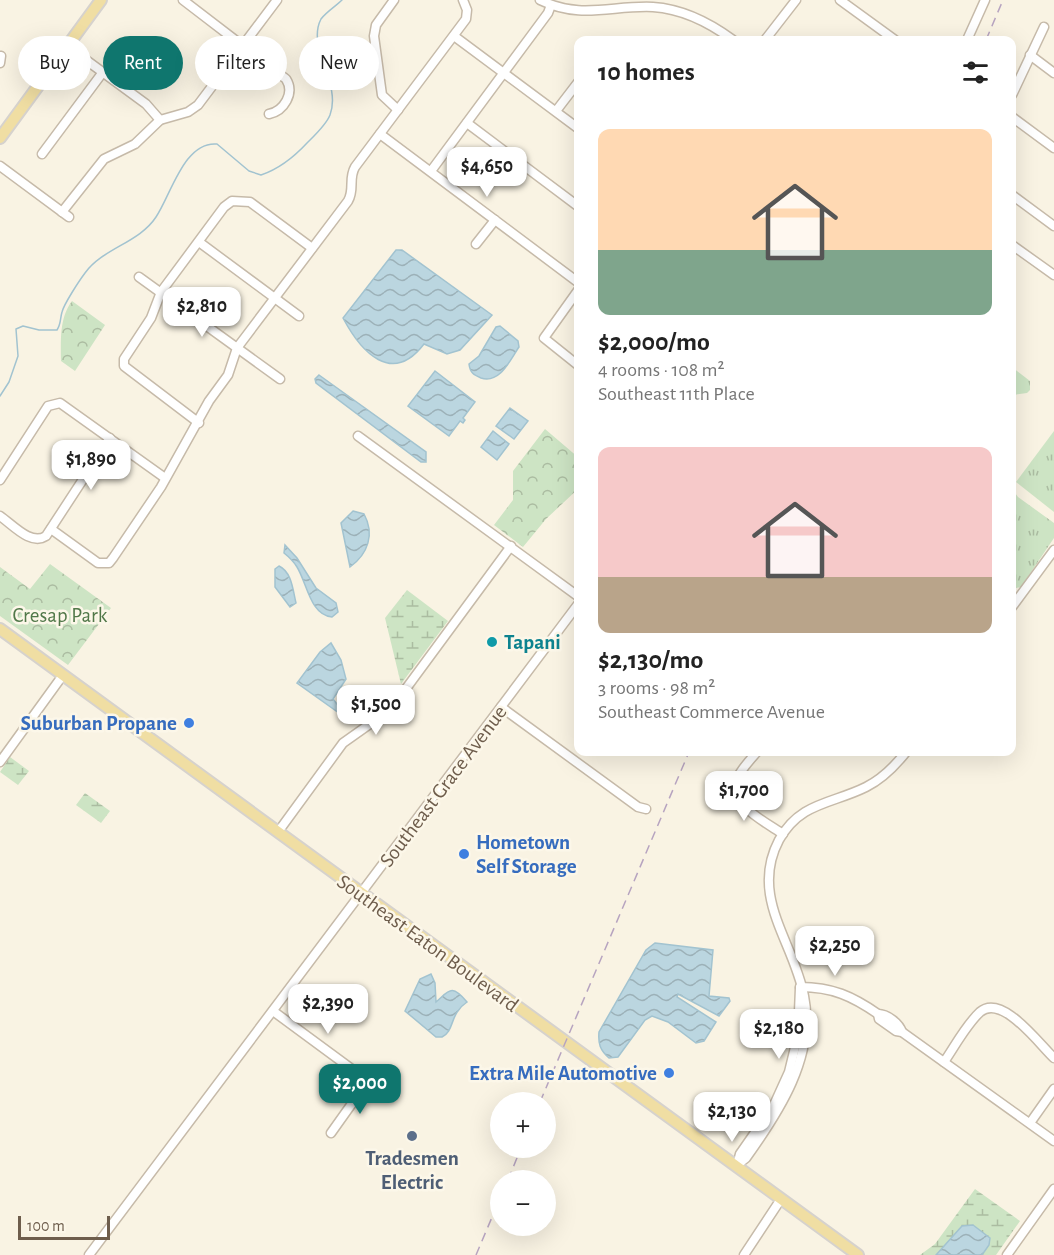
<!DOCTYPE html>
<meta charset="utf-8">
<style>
body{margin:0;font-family:"Alegreya Sans",sans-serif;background:#f2f2f2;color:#222;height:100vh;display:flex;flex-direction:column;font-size:22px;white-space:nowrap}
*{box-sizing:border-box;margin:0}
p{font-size:20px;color:#767676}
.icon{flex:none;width:33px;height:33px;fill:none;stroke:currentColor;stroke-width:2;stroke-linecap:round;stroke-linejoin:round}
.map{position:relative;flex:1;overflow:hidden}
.side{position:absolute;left:574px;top:36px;width:442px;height:720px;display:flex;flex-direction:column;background:#fff;border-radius:12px;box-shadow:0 6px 24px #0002}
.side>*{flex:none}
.banner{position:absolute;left:18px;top:36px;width:466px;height:54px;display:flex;gap:12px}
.fabs{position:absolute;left:490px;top:1092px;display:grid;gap:12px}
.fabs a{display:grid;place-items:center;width:66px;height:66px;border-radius:50%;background:#fff;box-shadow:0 6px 24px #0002;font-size:30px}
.scale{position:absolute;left:18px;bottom:15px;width:92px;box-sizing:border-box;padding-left:6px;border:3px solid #6e5d4c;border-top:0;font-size:16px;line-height:21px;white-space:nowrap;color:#6e5d4c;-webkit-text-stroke:4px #fcf7e9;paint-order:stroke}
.price{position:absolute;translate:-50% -51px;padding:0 14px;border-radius:12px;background:#fff;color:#222;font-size:20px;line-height:39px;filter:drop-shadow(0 2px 3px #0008)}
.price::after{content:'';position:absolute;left:50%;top:36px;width:18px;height:14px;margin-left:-9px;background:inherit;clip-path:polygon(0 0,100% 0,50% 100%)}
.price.active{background:#0f766e;color:#fff}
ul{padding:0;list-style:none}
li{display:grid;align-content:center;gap:12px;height:318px;padding:0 24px}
li span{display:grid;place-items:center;height:186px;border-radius:12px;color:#555}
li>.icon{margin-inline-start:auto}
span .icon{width:108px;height:108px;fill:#fffc;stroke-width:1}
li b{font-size:26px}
h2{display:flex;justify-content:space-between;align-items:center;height:72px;padding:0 24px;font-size:26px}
.chip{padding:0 21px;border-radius:27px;background:#fff;box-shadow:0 6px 24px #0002;font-size:21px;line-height:54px}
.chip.active{background:#0f766e;color:#fff}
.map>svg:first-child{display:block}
</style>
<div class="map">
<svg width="1054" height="1255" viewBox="0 0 1054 1255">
<defs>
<pattern id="grass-tufts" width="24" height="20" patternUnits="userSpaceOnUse" patternTransform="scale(1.5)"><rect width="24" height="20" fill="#cde4c4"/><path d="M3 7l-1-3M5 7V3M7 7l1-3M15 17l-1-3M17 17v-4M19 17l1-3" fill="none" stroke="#abbca1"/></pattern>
<pattern id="forest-crowns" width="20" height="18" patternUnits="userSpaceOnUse" patternTransform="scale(1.5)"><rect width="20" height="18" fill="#cde4c4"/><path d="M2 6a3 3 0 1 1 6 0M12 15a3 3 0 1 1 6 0" fill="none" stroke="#abbca1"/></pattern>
<pattern id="wetland-marsh" width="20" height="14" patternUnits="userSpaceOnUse" patternTransform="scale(1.5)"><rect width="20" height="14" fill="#cde4c4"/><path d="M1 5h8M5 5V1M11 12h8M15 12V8" fill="none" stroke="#abbca1"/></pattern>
<pattern id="water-waves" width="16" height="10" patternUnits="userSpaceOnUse" patternTransform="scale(1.5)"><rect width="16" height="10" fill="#bbd6e0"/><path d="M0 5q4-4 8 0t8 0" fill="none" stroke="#9cb1b8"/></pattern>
</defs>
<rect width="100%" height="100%" fill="#f9f3e3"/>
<g fill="url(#grass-tufts)">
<polygon points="1013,368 1030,381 1030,390 1027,393 1013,395"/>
<polygon points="1054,431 1054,512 1016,482"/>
<polygon points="1013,490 1018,497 1054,523 1054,538 1021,587 1012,589"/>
</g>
<g fill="url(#forest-crowns)">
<path d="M 72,301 L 105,325 L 75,371 L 61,361 C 61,341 59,318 72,301 Z"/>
<polygon points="545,429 579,458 579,488 546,519 523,547 494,525 513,500 513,471"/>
<polygon points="50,564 111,608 68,665 0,616 0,567 30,589"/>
</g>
<g fill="url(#wetland-marsh)">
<polygon points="407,590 448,621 401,684 385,618"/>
<polygon points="10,757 29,771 18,785 0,772"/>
<polygon points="85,793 110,811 101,823 76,805"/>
<polygon points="975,1189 1020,1221 996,1255 920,1255 935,1244"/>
</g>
<g fill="url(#water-waves)" stroke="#a2c3d0" stroke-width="1.5">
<path d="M 396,250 L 402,250 L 492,315 L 460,350 L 447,354 L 424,344 C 392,386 361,352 343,318 Z"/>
<path d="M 500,326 L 518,341 L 519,347 C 510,360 500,384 481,378 C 474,375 470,373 469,364 L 479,356 L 496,327 Z"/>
<polygon points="435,371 475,402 463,418 465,420 463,423 460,421 449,436 408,406"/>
<polygon points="319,375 426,452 426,462 421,462 316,383 315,379"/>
<polygon points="510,408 528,421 514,439 496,426"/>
<polygon points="493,431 509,444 497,460 481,447"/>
<path d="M 353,511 L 364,514 C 375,534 368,554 350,567 L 341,523 Z"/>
<path d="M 285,545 L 297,558 L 316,588 L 336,603 L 338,612 L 332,617 C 310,615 307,583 297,567 C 294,562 289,557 284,553 Z"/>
<path d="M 279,566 C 292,572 293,591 296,603 L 290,607 L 275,587 L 275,569 Z"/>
<polygon points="331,643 341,660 346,679 333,699 340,708 339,713 297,683 320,652"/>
<polygon points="353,686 358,692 357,714 341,700 342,695"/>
<path d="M 655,943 L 713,950 L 709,996 L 729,998 L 730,1001 L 719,1016 L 678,994 L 677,997 L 716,1022 L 704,1041 L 696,1043 L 668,1022 L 652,1016 L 645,1020 L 618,1057 L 609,1058 C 600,1050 598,1044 599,1032 L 646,950 Z"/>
<path d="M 431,974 L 435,983 L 436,1002 C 449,991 451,983 467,1002 C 449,1014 455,1031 442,1037 L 436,1037 L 405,1011 L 420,979 Z"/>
<polygon points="973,1225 990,1238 989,1245 982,1255 936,1255 962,1226"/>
</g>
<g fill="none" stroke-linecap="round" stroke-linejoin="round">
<path stroke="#a2c3d0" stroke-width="1.5" d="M 0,396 L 9,382 L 18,356 L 16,329 L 23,326 L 39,330 L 57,330 C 61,324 60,319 62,312 C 64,304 79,281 85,273 C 103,248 139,243 156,217 C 171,195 184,141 217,144 L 249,171 L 261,175 C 279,169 294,157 307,143 C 315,135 326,125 330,115 C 342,83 306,48 321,19 C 326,12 336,6 342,0"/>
<defs>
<g id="minor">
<path d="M 183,0 L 286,79 C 295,93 284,111 269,114"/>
<polyline points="394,0 376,25 374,36 382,95 398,110"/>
<path d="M 540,0 C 581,20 612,5 653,7 C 683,9 710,23 733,40"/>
<polyline points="840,0 895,40"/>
<polyline points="454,36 579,129"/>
<polyline points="765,40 796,0"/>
<polyline points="967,40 985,0"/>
<polyline points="67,46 146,104 160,120"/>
<polyline points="1030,55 1054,73"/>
<polyline points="0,63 1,56"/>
<polyline points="1012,95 1044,27"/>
<polyline points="556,111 579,81"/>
<polyline points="1012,117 1054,148"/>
<polyline points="467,123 579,207"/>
<polyline points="380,134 579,283"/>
<polyline points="42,154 103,72"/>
<polyline points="0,166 69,217"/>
<polyline points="431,171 548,13 551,5"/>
<polyline points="1012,195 1054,226"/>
<polyline points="62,212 104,159 135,144 160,120 188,112 198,105 277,0"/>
<polyline points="199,242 299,316"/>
<polyline points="476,244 495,220"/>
<polyline points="1012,245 1054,275"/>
<polyline points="139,277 280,379"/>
<polyline points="579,289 544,338 579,366"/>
<polyline points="199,423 124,366 124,359 151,318 161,292 224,207 232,201 250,202 312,248"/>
<polyline points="358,436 579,597"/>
<polyline points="0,480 48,406 60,403 165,478"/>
<path d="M 0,516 C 13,525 31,546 46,536 L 110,438"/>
<path d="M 51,529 L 98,563 L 109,563 L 113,558 L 161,487 L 209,401 L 228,375 L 237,348 L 348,201 C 355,189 348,179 355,167 L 466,19 L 467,10 L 463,0"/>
<polyline points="1012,607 1054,550"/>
<polyline points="501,707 638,807 646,809"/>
<path d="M 757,752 C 750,760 741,769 737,779 C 727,804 767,823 783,834"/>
<polyline points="0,762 63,675"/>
<polyline points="278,832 343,743 391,709 511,546"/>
<path d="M 800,987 C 832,987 852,996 878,1014 C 887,1014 899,1023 902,1032"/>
<polyline points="273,1011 368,1081 331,1133"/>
<polyline points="878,1014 879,1019 896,1031 902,1032 1054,1141"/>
<path d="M 944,1062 C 955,1046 966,1025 980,1012 C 1002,993 1039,1044 1054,1058"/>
<polyline points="1030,1123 1054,1089"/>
<path d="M 737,1165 L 746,1158 C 779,1112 816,1056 804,996 C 794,942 749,897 779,840 C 800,802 832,804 866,787 C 882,779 895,766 906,752"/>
<polyline points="737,1165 740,1154 774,1105 789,1072 798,1035 800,988"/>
<polyline points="89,1255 579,603"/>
<polyline points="744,1255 781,1199"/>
<polyline points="1007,1255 1054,1189"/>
</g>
<g id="major">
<polyline points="0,138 101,0"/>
<polyline points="0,629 858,1255"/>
</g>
</defs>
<use href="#minor" stroke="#c6baa9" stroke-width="11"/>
<use href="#major" stroke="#d6d2cd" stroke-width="14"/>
<use href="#minor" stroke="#fff" stroke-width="8"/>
<use href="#major" stroke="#f0dea3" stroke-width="10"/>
<g stroke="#b7a4c0" stroke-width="1.5" stroke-dasharray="9 6" stroke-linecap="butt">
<polyline points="986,40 1003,0"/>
<polyline points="540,1102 689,752"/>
<polyline points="508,1180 521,1148"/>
<polyline points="476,1255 501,1196"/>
</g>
</g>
<circle fill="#0f9aa8" stroke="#fcf7e9" stroke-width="2" cx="492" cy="642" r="6"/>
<g fill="#3f7fe0" stroke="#fcf7e9" stroke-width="2">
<circle cx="189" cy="723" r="6"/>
<circle cx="464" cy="854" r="6"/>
<circle cx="669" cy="1073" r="6"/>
</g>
<circle fill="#5c6f8a" stroke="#fcf7e9" stroke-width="2" cx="412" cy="1136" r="6"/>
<g text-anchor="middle" stroke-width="5" stroke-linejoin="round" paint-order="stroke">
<g font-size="21" fill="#517849" stroke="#fcf7e9">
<text x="60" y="622">Cresap Park</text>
</g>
<g font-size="21" font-weight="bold" fill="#0d838f" stroke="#fcf7e9" text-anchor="start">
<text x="504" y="649">Tapani</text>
</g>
<g font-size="21" font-weight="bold" fill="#366cbe" stroke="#fcf7e9" text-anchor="end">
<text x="177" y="730">Suburban Propane</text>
<text x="476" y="849" text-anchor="start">Hometown<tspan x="476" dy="24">Self Storage</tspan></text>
<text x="657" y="1080">Extra Mile Automotive</text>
</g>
<g font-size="21" fill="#6e5d4c" stroke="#fcf7e9">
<text transform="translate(443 786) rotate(-53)" y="7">Southeast Grace Avenue</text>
<text transform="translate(428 943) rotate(36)" y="7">Southeast Eaton Boulevard</text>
</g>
<g font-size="21" font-weight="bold" fill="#4e5e75" stroke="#fcf7e9">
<text x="412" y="1165">Tradesmen<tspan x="412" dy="24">Electric</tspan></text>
</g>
</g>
</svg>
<div class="fabs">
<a>+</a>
<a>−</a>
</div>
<div class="scale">100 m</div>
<b class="price" style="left:487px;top:198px">$4,650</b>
<b class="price" style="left:202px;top:338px">$2,810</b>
<b class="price" style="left:91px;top:491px">$1,890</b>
<b class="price" style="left:376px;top:736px">$1,500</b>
<b class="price" style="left:744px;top:822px">$1,700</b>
<b class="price" style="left:835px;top:977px">$2,250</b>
<b class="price" style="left:328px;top:1035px">$2,390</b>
<b class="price" style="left:779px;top:1060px">$2,180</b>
<b class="price active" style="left:360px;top:1115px">$2,000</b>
<b class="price" style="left:732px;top:1143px">$2,130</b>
<div class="banner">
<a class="chip">Buy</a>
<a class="chip active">Rent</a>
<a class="chip">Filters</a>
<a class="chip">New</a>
</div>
<section class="side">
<h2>10 homes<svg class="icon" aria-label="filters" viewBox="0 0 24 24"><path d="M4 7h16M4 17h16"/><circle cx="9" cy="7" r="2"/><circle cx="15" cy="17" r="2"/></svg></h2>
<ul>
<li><span style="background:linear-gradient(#ffd9b3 65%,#7fa58c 0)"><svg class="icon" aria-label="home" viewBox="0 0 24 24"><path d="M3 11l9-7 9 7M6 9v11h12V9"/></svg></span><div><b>$2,000/mo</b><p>4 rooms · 108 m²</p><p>Southeast 11th Place</p></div></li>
<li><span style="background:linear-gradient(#f6c9c9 70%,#b9a48a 0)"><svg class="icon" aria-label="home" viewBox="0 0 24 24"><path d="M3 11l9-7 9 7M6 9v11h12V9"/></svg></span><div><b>$2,130/mo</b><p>3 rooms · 98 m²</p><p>Southeast Commerce Avenue</p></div></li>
</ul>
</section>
</div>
